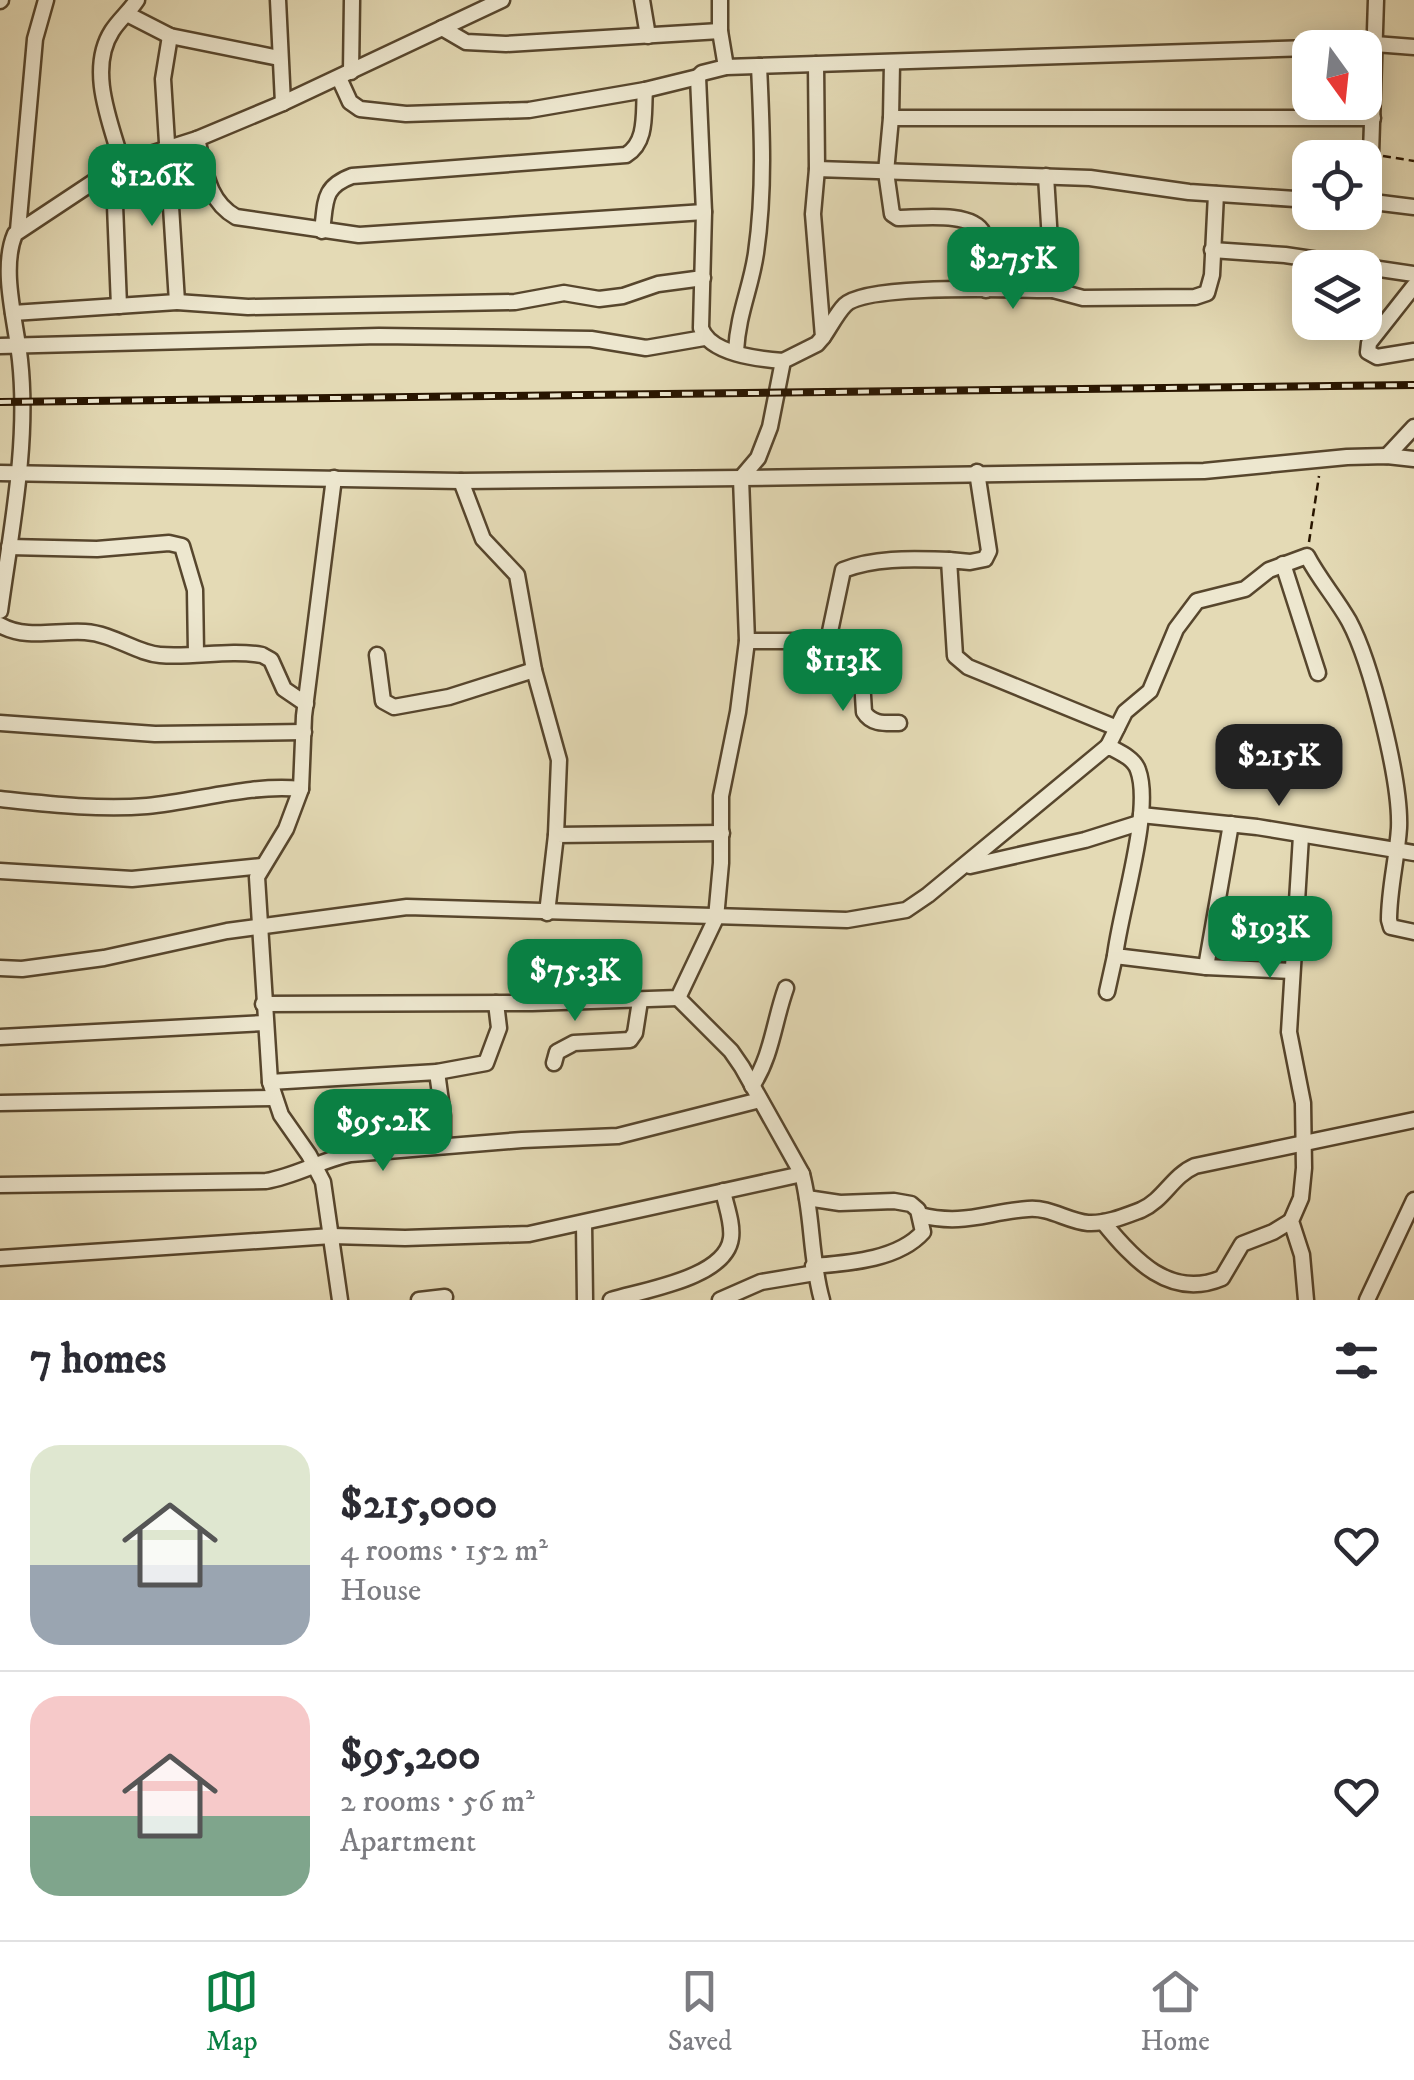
<!DOCTYPE html>
<meta charset="utf-8">
<style>
body{margin:0;font-family:"IM FELL DW Pica",serif;background:#f7f7f7;color:#2b2b33;height:100vh;display:flex;flex-direction:column;font-size:38px;white-space:nowrap}
*{box-sizing:border-box;margin:0}
p{font-size:32px;color:#7c7c81}
.icon{flex:none;width:55px;height:55px;fill:none;stroke:currentColor;stroke-width:2;stroke-linecap:round;stroke-linejoin:round}
.map{position:relative;height:1300px;overflow:hidden}
.drawer{display:flex;flex-direction:column;background:#fff;flex:1}
.drawer>*{flex:none}
.needle{width:65px;rotate:165deg}
.buttons{position:absolute;left:1292px;top:30px;display:grid;gap:20px}
.buttons a{display:grid;place-items:center;width:90px;height:90px;border-radius:20px;background:#fff;box-shadow:0 5px 25px #0003;font-size:50px}
.price{position:absolute;translate:-50% -85px;padding:0 22px;border-radius:20px;background:#0b8043;color:#fff;font-size:32px;line-height:65px;filter:drop-shadow(0 2px 5px #0008)}
.price::after{content:'';position:absolute;left:50%;top:60px;width:30px;height:22px;margin-left:-15px;background:inherit;clip-path:polygon(0 0,100% 0,50% 100%)}
.price.current{background:#222;color:#fff}
ul{padding:0;list-style:none}
li{display:flex;align-items:center;gap:30px;height:250px;padding:0 30px}
li+li{border-top:2px solid #e1e1e2}
li span{display:grid;place-items:center;flex:none;width:280px;height:200px;border-radius:30px;color:#555}
li>.icon{margin-inline-start:auto}
span .icon{width:120px;height:120px;fill:#fffc;stroke-width:1}
li b{font-size:42px}
h2{display:flex;justify-content:space-between;align-items:center;height:120px;padding:0 30px;font-size:42px}
.tab-bar{display:flex;justify-content:space-around;align-items:center;height:140px;border-top:2px solid #e1e1e2;background:#fff;font-size:28px;color:#7c7c81}
.tab-bar a{display:grid;justify-items:center;gap:5px}
.tab-bar .current{color:#0b8043}
.map>svg:first-child{display:block}
</style>
<div class="map">
<svg width="1414" height="1300" viewBox="0 0 1414 1300">
<rect width="100%" height="100%" fill="#e4dab5"/>
<filter id="stains"><feTurbulence type="fractalNoise" baseFrequency=".002" numOctaves="4"/><feColorMatrix values="0 0 0 0 .2 0 0 0 0 .09 0 0 0 0 .02 0 0 0 .5 -.17"/></filter>
<radialGradient id="worn" r=".72"><stop offset=".6" stop-color="#630" stop-opacity="0"/><stop offset="1" stop-color="#630" stop-opacity=".3"/></radialGradient>
<g fill="none" stroke-linecap="round" stroke-linejoin="round">
<defs>
<g id="minor">
<polyline points="278,0 283,103"/>
<polyline points="642,0 648,36"/>
<polyline points="720,0 720,31 726,67"/>
<polyline points="0,1 1,0"/>
<polyline points="127,14 170,36 279,58"/>
<polyline points="442,28 466,42 506,44 720,31"/>
<polyline points="1313,48 1375,44 1414,47"/>
<polyline points="816,64 817,169"/>
<polyline points="351,72 352,0"/>
<polyline points="339,78 350,102 360,109 406,114 529,110 645,90 698,77"/>
<polyline points="891,118 892,63"/>
<path d="M 197,139 C 205,169 207,201 236,217 L 359,235 L 704,212"/>
<path d="M 122,163 C 111,124 87,70 112,31 C 119,20 130,11 137,0"/>
<polyline points="107,173 115,205 119,306"/>
<polyline points="1365,201 1371,154 1376,0"/>
<polyline points="1365,201 1414,207"/>
<polyline points="18,230 35,39 46,0"/>
<path d="M 322,231 C 326,202 322,187 352,176 L 626,155 C 648,142 643,112 645,90"/>
<polyline points="1212,250 1285,255 1414,274"/>
<polyline points="1414,286 1369,343 1368,352 1377,357 1414,351"/>
<path d="M 986,290 C 986,273 990,248 983,233 C 973,211 919,218 898,218 L 892,214 L 886,172 L 891,118 L 1373,118"/>
<polyline points="1053,290 1083,298 1195,297 1207,293 1212,275 1216,194"/>
<polyline points="177,302 248,307 515,302 564,293 599,299 623,296 658,284 703,278"/>
<polyline points="13,313 177,302 163,79 170,36"/>
<path d="M 823,337 C 830,327 837,313 845,305 C 867,283 1016,290 1053,290 L 1046,176"/>
<polyline points="0,346 379,336 591,339 646,348 704,338"/>
<path d="M 736,351 C 738,313 751,288 756,253 C 765,190 762,129 759,66"/>
<path d="M 783,361 C 758,359 710,354 701,328 L 704,212 L 698,77 L 702,73 L 726,67 L 1310,48"/>
<polyline points="1387,456 1414,427"/>
<polyline points="977,472 989,551 985,559 970,562 949,560 955,656 968,667 1117,728"/>
<polyline points="0,473 461,481 741,478 1204,471 1347,457 1387,456 1414,459"/>
<polyline points="334,478 304,716 301,789 286,829 257,877 270,1082 281,1115 309,1155 323,1182 340,1300"/>
<polyline points="461,481 483,539 517,575 534,670 559,760 556,835"/>
<polyline points="9,547 97,549 169,543 182,546 195,590 196,653"/>
<path d="M 949,560 C 913,559 876,557 843,570 L 828,641 L 747,641 L 741,478 L 758,458 L 770,427 L 783,361 L 817,344 L 823,337 L 813,214 L 817,169 L 1090,178 L 1189,192 L 1310,200"/>
<polyline points="1283,564 1318,673"/>
<path d="M 0,611 C 11,530 29,443 20,360 C 16,322 0,269 15,234 L 122,163 L 197,139 L 283,103 L 502,0"/>
<path d="M 0,625 C 27,640 56,630 85,632 C 114,634 136,653 160,655 C 194,658 228,649 262,655 L 271,660 L 284,689 L 306,704"/>
<path d="M 828,641 L 854,656 L 861,664 L 864,712 C 872,725 886,723 899,723"/>
<polyline points="377,655 383,701 394,707 449,697 534,670"/>
<polyline points="0,723 155,734 304,732"/>
<path d="M 1108,746 L 1125,712 L 1150,691 L 1176,629 L 1197,601 L 1245,589 L 1269,570 L 1307,556 C 1319,579 1336,598 1349,621 C 1371,662 1401,781 1399,828 C 1397,859 1389,889 1389,920 L 1391,927 L 1414,932"/>
<path d="M 0,799 C 48,804 99,810 147,806 C 199,801 249,784 301,789"/>
<polyline points="1141,815 1257,827 1414,853"/>
<polyline points="1301,836 1289,1032 1303,1103 1304,1168 1301,1198 1291,1221 1302,1255 1306,1300"/>
<polyline points="970,866 1085,840 1139,823"/>
<polyline points="0,871 132,879 262,866"/>
<polyline points="547,913 556,835 722,833"/>
<polyline points="1206,967 1231,824"/>
<path d="M 0,968 L 22,969 L 104,958 L 227,931 L 407,907 L 847,920 L 906,910 L 928,895 L 1108,746 C 1119,752 1134,758 1138,770 C 1153,810 1120,911 1115,956 L 1206,967 L 1292,971"/>
<polyline points="1107,992 1115,956"/>
<polyline points="678,998 731,1051 742,1067 802,1174"/>
<polyline points="263,1004 532,1003 678,998 716,918 721,863 721,796 738,712 747,641"/>
<polyline points="0,1037 265,1023"/>
<polyline points="554,1063 557,1052 574,1043 630,1040 635,1033 640,1001"/>
<polyline points="437,1072 486,1063 499,1028 496,1003"/>
<polyline points="270,1082 437,1072 443,1116 443,1146"/>
<path d="M 752,1086 C 772,1056 774,1021 786,988"/>
<polyline points="0,1103 274,1098"/>
<path d="M 0,1185 L 266,1181 C 296,1176 321,1160 351,1154 L 522,1140 L 618,1136 L 760,1100"/>
<path d="M 807,1198 L 840,1203 L 894,1201 L 911,1204 L 918,1210 L 923,1232 C 898,1260 848,1263 813,1266"/>
<path d="M 920,1215 C 963,1226 987,1212 1028,1209 C 1050,1207 1067,1221 1088,1223 C 1106,1224 1125,1216 1141,1210 C 1164,1200 1172,1176 1195,1166 L 1414,1120"/>
<path d="M 1103,1222 C 1133,1259 1170,1300 1222,1278 L 1242,1244 L 1273,1232 L 1291,1221"/>
<polyline points="584,1223 585,1300"/>
<path d="M 0,1258 L 332,1236 L 405,1238 L 529,1234 L 802,1174 C 813,1215 810,1258 822,1300"/>
<polyline points="419,1300 445,1297"/>
<path d="M 611,1300 C 644,1290 726,1278 731,1238 C 733,1223 726,1206 723,1191"/>
<polyline points="720,1300 761,1282 815,1273"/>
<polyline points="1367,1300 1414,1200"/>
</g>
</defs>
<use href="#minor" stroke="#57462d" stroke-width="19"/>
<g stroke="#281500" stroke-width="2.5" stroke-dasharray="8 5" stroke-linecap="butt">
<polyline points="1383,156 1414,161"/>
<polyline points="1309,542 1319,476"/>
</g>
<use href="#minor" stroke="#ede7cf" stroke-width="14"/>
<defs>
<polyline id="rail" points="0,402 1414,385"/>
</defs>
<use href="#rail" stroke="#281500" stroke-width="8"/>
<use href="#rail" stroke="#ede7cf" stroke-width="4" stroke-dasharray="11" stroke-linecap="butt"/>
</g>
<rect width="100%" height="100%" filter="url(#stains)"/>
<rect width="100%" height="100%" fill="url(#worn)"/>
</svg>
<div class="buttons">
<a><svg class="needle" viewBox="-14 -14 28 28"><path d="M0-13l5 13h-10z" fill="#e53935"/><path d="M0 13l5-13h-10z" fill="#7c7c81"/></svg></a>
<a><svg class="icon" aria-label="locate" viewBox="0 0 24 24"><circle cx="12" cy="12" r="6"/><path d="M12 2v4M12 18v4M2 12h4M18 12h4"/></svg></a>
<a><svg class="icon" aria-label="layers" viewBox="0 0 24 24"><path d="M12 4l9 5-9 5-9-5zM3 14l9 5 9-5"/></svg></a>
</div>
<b class="price" style="left:152px;top:229px">$126K</b>
<b class="price" style="left:1013px;top:312px">$275K</b>
<b class="price" style="left:843px;top:714px">$113K</b>
<b class="price current" style="left:1279px;top:809px">$215K</b>
<b class="price" style="left:1270px;top:981px">$193K</b>
<b class="price" style="left:575px;top:1024px">$75.3K</b>
<b class="price" style="left:383px;top:1174px">$95.2K</b>
</div>
<section class="drawer">
<h2>7 homes<svg class="icon" aria-label="filters" viewBox="0 0 24 24"><path d="M4 7h16M4 17h16"/><circle cx="9" cy="7" r="2"/><circle cx="15" cy="17" r="2"/></svg></h2>
<ul>
<li><span style="background:linear-gradient(#dfe7d0 60%,#9aa5b1 0)"><svg class="icon" aria-label="home" viewBox="0 0 24 24"><path d="M3 11l9-7 9 7M6 9v11h12V9"/></svg></span><div><b>$215,000</b><p>4 rooms · 152 m²</p><p>House</p></div><svg class="icon" aria-label="heart" viewBox="0 0 24 24"><path d="M12 20l-8-8c-3-5 5-10 8-4 3-6 11-1 8 4z"/></svg></li>
<li><span style="background:linear-gradient(#f6c9c9 60%,#7fa58c 0)"><svg class="icon" aria-label="home" viewBox="0 0 24 24"><path d="M3 11l9-7 9 7M6 9v11h12V9"/></svg></span><div><b>$95,200</b><p>2 rooms · 56 m²</p><p>Apartment</p></div><svg class="icon" aria-label="heart" viewBox="0 0 24 24"><path d="M12 20l-8-8c-3-5 5-10 8-4 3-6 11-1 8 4z"/></svg></li>
</ul>
</section>
<nav class="tab-bar">
<a class="current"><svg class="icon" aria-label="map" viewBox="0 0 24 24"><path d="M3 6l6-2 6 2 6-2v14l-6 2-6-2-6 2zM9 4v14M15 6v14"/></svg>Map</a>
<a><svg class="icon" aria-label="saved" viewBox="0 0 24 24"><path d="M7 4h10v16l-5-4-5 4z"/></svg>Saved</a>
<a><svg class="icon" aria-label="home" viewBox="0 0 24 24"><path d="M3 11l9-7 9 7M6 9v11h12V9"/></svg>Home</a>
</nav>
